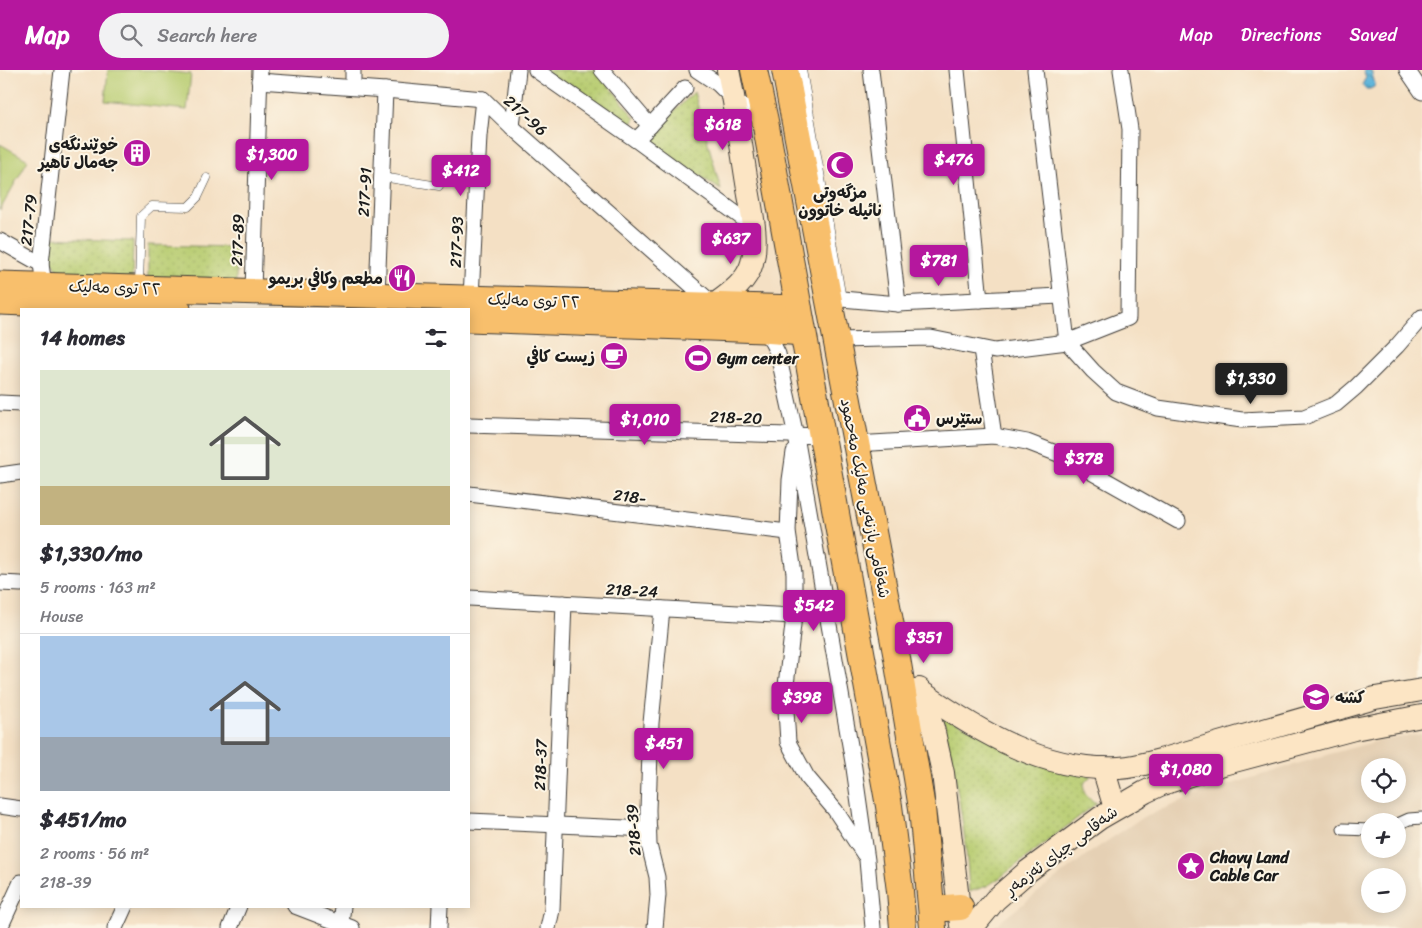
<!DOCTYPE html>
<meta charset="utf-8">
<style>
body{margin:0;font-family:Sriracha,"Playpen Sans Arabic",sans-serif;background:#f2f2f3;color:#2b2b33;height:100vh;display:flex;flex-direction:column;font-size:19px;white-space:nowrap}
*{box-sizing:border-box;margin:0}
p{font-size:16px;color:#7c7c81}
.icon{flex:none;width:28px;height:28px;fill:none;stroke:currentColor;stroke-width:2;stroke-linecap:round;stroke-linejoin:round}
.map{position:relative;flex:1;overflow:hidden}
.side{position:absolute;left:20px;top:238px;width:450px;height:600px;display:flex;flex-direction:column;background:#fff;border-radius:0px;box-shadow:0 2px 12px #0003}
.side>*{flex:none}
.buttons{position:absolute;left:1361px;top:688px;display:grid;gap:10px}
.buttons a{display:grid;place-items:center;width:45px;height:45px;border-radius:50%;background:#fff;box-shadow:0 2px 12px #0003;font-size:25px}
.price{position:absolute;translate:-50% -42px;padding:0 11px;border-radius:5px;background:#b5179e;color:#fff;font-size:16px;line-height:32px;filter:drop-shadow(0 1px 2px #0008)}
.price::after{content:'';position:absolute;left:50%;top:30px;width:15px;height:11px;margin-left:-8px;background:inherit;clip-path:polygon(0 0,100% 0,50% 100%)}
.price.on{background:#222;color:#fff}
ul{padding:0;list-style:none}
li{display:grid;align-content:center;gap:10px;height:265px;padding:0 20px}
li+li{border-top:1px solid #e1e1e2}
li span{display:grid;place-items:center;height:155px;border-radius:0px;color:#555}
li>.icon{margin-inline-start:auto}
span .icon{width:90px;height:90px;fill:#fffc;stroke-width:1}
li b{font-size:21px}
h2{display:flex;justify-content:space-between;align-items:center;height:60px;padding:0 20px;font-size:21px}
header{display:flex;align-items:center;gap:30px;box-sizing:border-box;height:70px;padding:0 25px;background:#b5179e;color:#fff}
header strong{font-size:24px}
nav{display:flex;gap:28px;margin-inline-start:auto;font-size:18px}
.search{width:350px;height:45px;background:#f2f2f3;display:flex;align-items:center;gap:12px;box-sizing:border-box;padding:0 18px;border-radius:28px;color:#7c7c81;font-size:19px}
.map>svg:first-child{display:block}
</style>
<header>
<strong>Map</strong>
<div class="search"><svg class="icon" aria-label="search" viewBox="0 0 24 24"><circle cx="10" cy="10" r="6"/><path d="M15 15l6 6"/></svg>Search here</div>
<nav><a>Map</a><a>Directions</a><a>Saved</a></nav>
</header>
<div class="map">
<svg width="1422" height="858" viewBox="0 0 1422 858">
<defs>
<pattern id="garden-dots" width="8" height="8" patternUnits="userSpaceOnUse" patternTransform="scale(1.25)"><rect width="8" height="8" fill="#b7cc70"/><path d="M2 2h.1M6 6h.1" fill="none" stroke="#9daf60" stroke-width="1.8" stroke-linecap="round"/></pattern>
<pattern id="water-waves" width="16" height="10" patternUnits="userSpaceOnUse" patternTransform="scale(1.25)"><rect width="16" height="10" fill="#5db4da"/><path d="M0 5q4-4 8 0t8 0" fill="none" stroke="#4c92b0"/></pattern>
</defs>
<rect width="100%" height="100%" fill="#fcf5e5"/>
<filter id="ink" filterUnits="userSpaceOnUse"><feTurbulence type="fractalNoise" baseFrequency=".02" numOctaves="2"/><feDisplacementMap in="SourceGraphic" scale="10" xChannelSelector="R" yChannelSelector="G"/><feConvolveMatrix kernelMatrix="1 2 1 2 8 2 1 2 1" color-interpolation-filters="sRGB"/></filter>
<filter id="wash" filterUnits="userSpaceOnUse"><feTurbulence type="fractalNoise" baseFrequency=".0096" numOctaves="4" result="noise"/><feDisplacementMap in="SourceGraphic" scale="20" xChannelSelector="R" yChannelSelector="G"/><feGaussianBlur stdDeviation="1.12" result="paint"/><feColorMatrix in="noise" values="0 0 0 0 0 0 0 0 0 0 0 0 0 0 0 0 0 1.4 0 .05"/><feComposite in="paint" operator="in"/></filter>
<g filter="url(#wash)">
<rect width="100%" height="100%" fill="#f4e0c4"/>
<path fill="#e5d0b4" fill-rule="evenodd" d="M 1422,664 L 1422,858 L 992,858 L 1085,786 L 1143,747 L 1203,723 L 1333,683 L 1378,671 ZM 1370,696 L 1398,696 L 1398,724 L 1370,724 ZM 1370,751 L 1398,751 L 1398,779 L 1370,779 ZM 1370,806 L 1398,806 L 1398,834 L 1370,834 Z"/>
<g fill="#b7cc70" stroke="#6a7446">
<polygon points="108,0 150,0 191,4 187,40 105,31"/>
<polygon points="0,74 28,90 0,140"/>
</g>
<g fill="url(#garden-dots)" stroke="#6a7446">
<polygon points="542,0 597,0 635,48 632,54 623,55"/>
<polygon points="694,22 721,120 645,70"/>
<polygon points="48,168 133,171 132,209 63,206 47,184"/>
<polygon points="148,175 236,177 236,214 148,212"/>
<path d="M 943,648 L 1091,706 L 1085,712 C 1081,722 1087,729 1097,733 L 1001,807 L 987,816 L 969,822 C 967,763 955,706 943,648 Z"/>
</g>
<polygon fill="url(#water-waves)" stroke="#3c687b" points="1363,0 1371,0 1375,14 1374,17 1370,19 1365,19 1362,15 1366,7"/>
</g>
<g filter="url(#ink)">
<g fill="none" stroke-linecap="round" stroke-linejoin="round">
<defs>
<g id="service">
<polyline points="802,0 842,229"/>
<polyline points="382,107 439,116"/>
<polyline points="139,215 141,146 152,136 188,137 198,127 207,108"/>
</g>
<g id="pedestrian">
<polyline points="1398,754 1409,749 1422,748"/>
<polyline points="1343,759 1370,760"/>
</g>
<g id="minor">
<polyline points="536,0 636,70 753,156"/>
<polyline points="602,0 650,56 636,70"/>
<polyline points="697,0 718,14 735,31 765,51"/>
<polyline points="871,0 898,234"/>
<polyline points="957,0 980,230"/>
<polyline points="1035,0 1067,272 1128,248 1130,59 1121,0"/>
<polyline points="1407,0 1422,22"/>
<polyline points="259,11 385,20 483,29 512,57 714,235"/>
<polyline points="353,17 353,0"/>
<polyline points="650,56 685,18"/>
<polyline points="512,57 518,0"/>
<polyline points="0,171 41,194"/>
<polyline points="44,215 41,194 62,0"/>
<polyline points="253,221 260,0"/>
<polyline points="377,225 385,20"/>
<polyline points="471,228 479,66 483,29"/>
<polyline points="829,237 842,229 898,234 1060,226"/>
<polyline points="763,260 772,272 778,284 796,366 854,698 867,790 873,858"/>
<polyline points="836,270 931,268 995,281 1067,272 1093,301 1116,322 1158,338 1242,350 1304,347 1336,334 1356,317 1397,276 1422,247"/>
<polyline points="981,279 994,366"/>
<polyline points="0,333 21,334"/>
<polyline points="469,355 822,366"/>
<polyline points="855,374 994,366 1027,372 1061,385 1178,451"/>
<polyline points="794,382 790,410 788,462 794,503 794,546 785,624 788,672 807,707 835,740 864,784"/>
<polyline points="0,405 21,402"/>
<polyline points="469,424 788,462"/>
<polyline points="0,513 21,514"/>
<polyline points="469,528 794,546"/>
<polyline points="0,736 21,739"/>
<polyline points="469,751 649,759"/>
<polyline points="295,836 352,858"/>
<polyline points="341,854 343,836"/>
<polyline points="0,858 21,812"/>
<polyline points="115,858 125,836"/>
<polyline points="230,858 239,836"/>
<polyline points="439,858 440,836"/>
<polyline points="548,858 552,840 564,533"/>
<polyline points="655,858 658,825 657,807 649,775 648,740 651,653 662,539"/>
</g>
<g id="secondary">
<path d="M 714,235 C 729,224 747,212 752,193 C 759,168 751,139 747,113 C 741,75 736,38 728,0"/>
<polyline points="919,619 933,658 943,703 961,855"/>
<path d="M 920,621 C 979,662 1045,702 1119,698 C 1135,697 1149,693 1164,689 L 1375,628 L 1422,620"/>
<polyline points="1103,698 1115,738"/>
<polyline points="972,858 995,830 1028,801 1100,748 1145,722 1162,714 1223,694 1354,659 1422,646"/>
</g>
<g id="primary">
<polyline points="0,214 799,238"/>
<polyline points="0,232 178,239"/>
<polyline points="469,249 763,260 803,263"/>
</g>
<g id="trunk">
<polyline points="754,0 765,51 889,736 900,821 903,858"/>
<polyline points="785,0 897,588 922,738 933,858"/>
<polyline points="932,839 960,837"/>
</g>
</defs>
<use href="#service" stroke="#3c3935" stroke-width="9"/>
<use href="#pedestrian" stroke="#3c3935" stroke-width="13"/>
<use href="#minor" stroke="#3c3935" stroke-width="17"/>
<use href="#secondary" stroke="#3c3935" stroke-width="24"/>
<use href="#primary" stroke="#3c3935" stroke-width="27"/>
<use href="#trunk" stroke="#3c3935" stroke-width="28"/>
<use href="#service" stroke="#fff" stroke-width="8"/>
<use href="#pedestrian" stroke="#fff" stroke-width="11"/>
<use href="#minor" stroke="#fff" stroke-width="15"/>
<use href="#secondary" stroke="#fce5c4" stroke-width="22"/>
<use href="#primary" stroke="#f8bf6c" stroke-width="25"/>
<use href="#trunk" stroke="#f8bf6c" stroke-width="26"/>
</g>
</g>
<defs>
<symbol id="building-disc" viewBox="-11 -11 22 22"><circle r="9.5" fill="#b5179e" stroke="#fcf5e5"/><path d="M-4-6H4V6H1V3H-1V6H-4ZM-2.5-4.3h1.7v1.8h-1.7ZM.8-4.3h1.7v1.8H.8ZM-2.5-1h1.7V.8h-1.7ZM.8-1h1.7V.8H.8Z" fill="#fff"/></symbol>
<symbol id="mosque-disc" viewBox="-11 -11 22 22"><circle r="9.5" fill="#b5179e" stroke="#fcf5e5"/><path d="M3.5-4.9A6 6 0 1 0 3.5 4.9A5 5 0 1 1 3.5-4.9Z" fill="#fff"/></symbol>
<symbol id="restaurant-disc" viewBox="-11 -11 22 22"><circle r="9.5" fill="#b5179e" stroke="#fcf5e5"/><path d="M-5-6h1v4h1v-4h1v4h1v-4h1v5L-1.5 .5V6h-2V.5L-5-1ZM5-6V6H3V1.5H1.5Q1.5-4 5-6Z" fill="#fff"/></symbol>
<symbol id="cafe-disc" viewBox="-11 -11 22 22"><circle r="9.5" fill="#b5179e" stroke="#fcf5e5"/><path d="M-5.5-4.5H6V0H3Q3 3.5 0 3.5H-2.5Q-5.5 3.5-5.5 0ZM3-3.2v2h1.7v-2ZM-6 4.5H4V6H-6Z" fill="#fff"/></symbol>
<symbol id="stadium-disc" viewBox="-11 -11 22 22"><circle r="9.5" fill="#b5179e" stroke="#fcf5e5"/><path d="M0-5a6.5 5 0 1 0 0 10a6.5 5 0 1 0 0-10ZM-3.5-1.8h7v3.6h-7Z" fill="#fff"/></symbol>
<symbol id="civic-disc" viewBox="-11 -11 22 22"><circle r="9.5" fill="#b5179e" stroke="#fcf5e5"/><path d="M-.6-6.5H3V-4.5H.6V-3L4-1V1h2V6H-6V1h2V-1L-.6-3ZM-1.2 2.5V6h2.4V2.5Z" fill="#fff"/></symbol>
<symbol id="school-disc" viewBox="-11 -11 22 22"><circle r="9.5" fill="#b5179e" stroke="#fcf5e5"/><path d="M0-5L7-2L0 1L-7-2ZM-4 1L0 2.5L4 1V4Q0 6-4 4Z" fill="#fff"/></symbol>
<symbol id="sight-disc" viewBox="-11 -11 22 22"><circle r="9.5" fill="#b5179e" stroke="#fcf5e5"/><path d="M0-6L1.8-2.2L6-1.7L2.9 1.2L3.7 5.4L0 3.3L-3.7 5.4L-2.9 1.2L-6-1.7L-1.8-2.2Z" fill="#fff"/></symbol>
</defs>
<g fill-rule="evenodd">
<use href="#building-disc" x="121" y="67" width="32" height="32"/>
<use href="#mosque-disc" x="824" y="79" width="32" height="32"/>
<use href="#restaurant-disc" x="386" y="192" width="32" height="32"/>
<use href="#cafe-disc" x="598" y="270" width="32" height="32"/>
<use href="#stadium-disc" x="682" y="272" width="32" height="32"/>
<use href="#civic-disc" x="901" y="332" width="32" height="32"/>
<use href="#school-disc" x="1300" y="611" width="32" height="32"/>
<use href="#sight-disc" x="1175" y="780" width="32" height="32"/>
</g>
<g text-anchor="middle" stroke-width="4" stroke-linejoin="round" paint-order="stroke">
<g font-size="16" fill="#1c1c1c" stroke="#fcf5e5">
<text transform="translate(526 45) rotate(42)" y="6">217-96</text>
<text transform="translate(364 122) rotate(-87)" y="6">217-91</text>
<text transform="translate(28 150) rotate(-84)" y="6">217-79</text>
<text transform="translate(237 170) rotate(-88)" y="6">217-89</text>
<text transform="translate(456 172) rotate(-87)" y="6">217-93</text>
<text transform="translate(115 217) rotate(2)" y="6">٢٢ توی مەلیک</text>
<text transform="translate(534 230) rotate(2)" y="6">٢٢ توی مەلیک</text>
<text transform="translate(736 347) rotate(2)" y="6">218-20</text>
<text transform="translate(630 426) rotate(7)" y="6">218-</text>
<text transform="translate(866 428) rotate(79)" y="6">شەقامی بازنەیی مەلیک مەحمود</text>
<text transform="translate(632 520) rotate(3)" y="6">218-24</text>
<text transform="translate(540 695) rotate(-88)" y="6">218-37</text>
<text transform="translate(633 760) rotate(-94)" y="6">218-39</text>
<text transform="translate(1061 780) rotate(-37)" y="6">شەقامی چیای ئەزمەڕ</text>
</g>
<g font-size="16" font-weight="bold" fill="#1c1c1c" stroke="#fcf5e5" text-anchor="start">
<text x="118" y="80" text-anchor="end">خوێندنگەی<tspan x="118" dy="18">جەمال تاهیر</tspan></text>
<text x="840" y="128" text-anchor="middle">مزگەوتی<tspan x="840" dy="18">نائیلە خاتوون</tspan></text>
<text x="383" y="214" text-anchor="end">مطعم وكافي بريمو</text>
<text x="595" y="292" text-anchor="end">زيست كافي</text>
<text x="717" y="294">Gym center</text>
<text x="936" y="354">ستێرس</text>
<text x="1335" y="633">كشه</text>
<text x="1210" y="793">Chavy Land<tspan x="1210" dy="18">Cable Car</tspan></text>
</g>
</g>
</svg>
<div class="buttons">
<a><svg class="icon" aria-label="locate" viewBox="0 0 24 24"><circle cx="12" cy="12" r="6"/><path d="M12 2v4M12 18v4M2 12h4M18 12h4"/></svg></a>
<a>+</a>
<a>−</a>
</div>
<b class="price" style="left:723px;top:81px">$618</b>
<b class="price" style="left:272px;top:111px">$1,300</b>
<b class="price" style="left:954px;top:116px">$476</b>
<b class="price" style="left:461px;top:127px">$412</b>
<b class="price" style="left:731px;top:195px">$637</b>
<b class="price" style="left:939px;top:217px">$781</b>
<b class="price on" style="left:1251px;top:335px">$1,330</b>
<b class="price" style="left:645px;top:376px">$1,010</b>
<b class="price" style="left:1084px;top:415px">$378</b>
<b class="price" style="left:814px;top:562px">$542</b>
<b class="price" style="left:924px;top:594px">$351</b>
<b class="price" style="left:802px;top:654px">$398</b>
<b class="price" style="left:664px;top:700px">$451</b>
<b class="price" style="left:1186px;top:726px">$1,080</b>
<section class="side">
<h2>14 homes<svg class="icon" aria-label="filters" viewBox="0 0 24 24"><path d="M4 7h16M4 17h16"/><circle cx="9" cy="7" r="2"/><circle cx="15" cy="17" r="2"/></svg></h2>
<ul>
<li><span style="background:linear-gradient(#dfe7d0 75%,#c2b280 0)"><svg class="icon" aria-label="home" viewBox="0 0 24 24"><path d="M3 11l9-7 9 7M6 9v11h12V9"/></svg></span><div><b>$1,330/mo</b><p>5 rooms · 163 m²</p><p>House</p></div></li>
<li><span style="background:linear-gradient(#a9c7e8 65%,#9aa5b1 0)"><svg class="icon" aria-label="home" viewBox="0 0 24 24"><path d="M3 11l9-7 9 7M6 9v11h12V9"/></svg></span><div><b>$451/mo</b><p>2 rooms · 56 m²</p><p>218-39</p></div></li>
</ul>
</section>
</div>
